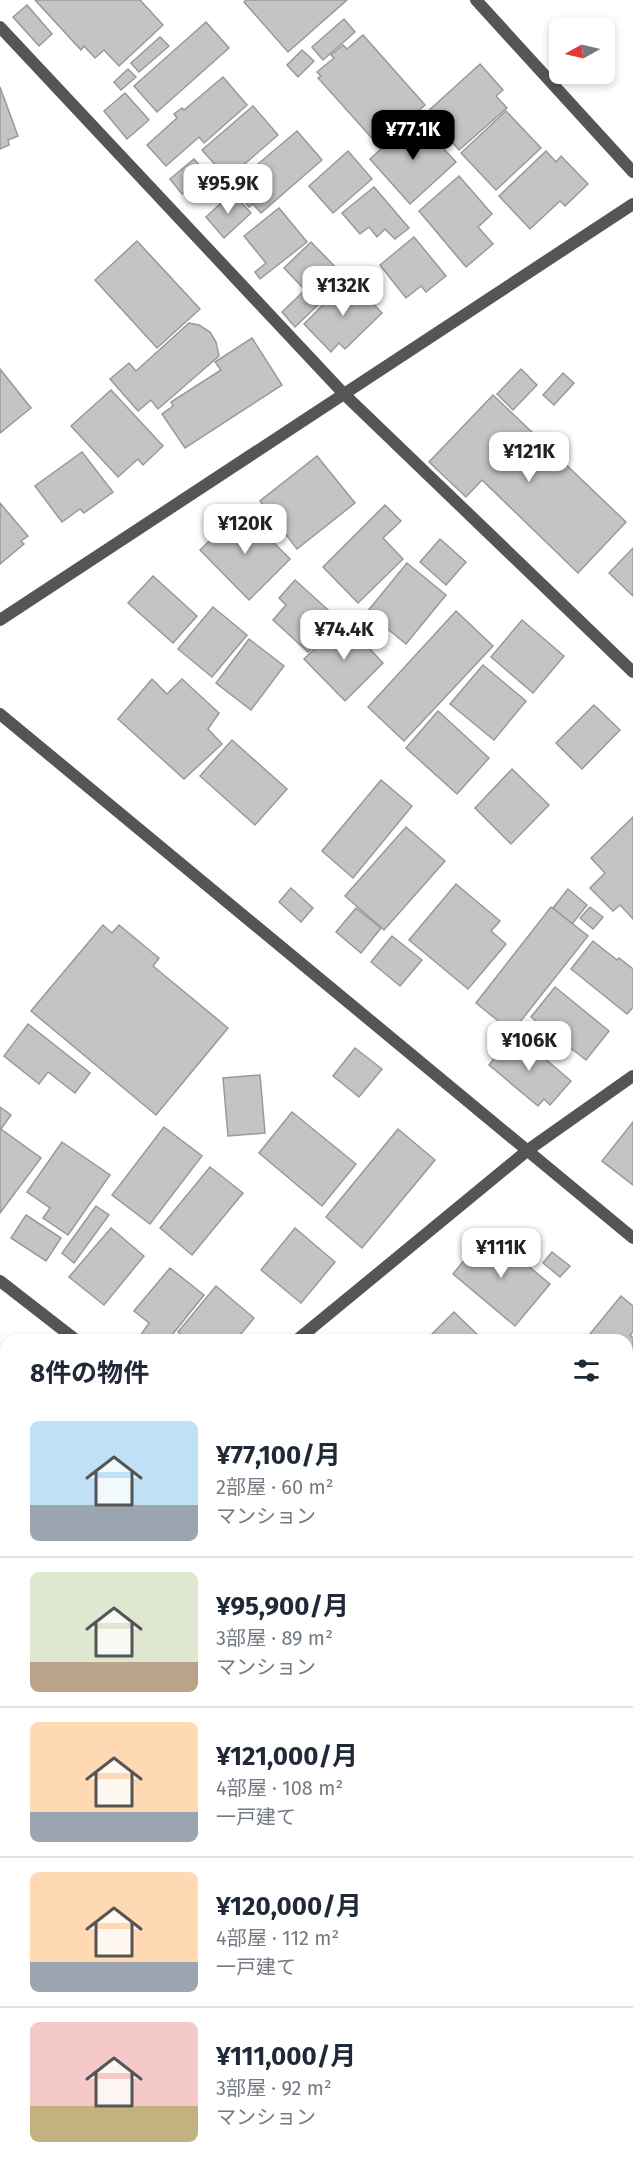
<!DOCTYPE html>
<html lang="ja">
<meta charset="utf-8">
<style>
body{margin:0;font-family:"Fira Sans","Noto Sans JP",sans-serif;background:#f2f2f3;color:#1f2937;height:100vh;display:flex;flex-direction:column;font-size:22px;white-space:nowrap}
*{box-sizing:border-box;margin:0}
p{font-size:20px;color:#747a83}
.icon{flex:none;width:33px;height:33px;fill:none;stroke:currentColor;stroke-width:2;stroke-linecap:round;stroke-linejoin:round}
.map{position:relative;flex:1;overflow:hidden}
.drawer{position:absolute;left:0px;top:1334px;width:633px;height:836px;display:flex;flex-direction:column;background:#fff;border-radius:18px 18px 0 0;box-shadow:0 3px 9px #0003}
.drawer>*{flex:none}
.needle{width:39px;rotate:262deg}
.tools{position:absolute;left:549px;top:18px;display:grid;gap:12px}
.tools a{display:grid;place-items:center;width:66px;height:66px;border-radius:9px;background:#fff;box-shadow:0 3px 9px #0003;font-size:30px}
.price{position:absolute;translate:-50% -51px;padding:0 14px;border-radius:12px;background:#fff;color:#222;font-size:20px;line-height:39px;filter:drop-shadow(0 2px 3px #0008)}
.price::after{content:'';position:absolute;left:50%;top:36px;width:18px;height:14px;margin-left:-9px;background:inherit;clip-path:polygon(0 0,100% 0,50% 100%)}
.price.on{background:#000;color:#fff}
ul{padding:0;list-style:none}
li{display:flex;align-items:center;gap:18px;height:150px;padding:0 30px}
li+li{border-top:2px solid #e0e1e3}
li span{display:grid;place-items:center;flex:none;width:168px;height:120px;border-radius:9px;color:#555}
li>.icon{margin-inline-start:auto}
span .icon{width:72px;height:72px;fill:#fffc;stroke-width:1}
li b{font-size:26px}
h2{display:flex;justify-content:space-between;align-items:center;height:72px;padding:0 30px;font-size:26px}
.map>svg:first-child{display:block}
</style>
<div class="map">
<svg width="633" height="2168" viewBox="0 0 633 2168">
<rect width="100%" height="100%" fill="#fff"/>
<g fill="#c4c4c4" stroke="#999" stroke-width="1.5">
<polygon points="35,0 140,0 163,25 119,66 104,50 95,58 84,46 81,50"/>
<polygon points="246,0 347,0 288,52 244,2"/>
<polygon points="27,5 52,34 39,46 13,17"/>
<polygon points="344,19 355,32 323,60 312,47"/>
<polygon points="206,22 229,48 157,112 134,86"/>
<polygon points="363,35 425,105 379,146 318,78 321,76 317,72 334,58 331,55 343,45 347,49"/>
<polygon points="160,37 169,46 139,72 131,63"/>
<polygon points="302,50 314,61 298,77 287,65"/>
<polygon points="480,64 503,90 496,96 507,108 459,150 426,113"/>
<polygon points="128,69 136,77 121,90 114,82"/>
<polygon points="223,77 247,105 204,143 199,137 166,166 147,145 177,118 174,114 182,108 184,110"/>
<polygon points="0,87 18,136 8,140 9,145 0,149"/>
<polygon points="125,93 149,120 127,139 104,111"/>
<polygon points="253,106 278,135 232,175 225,166 220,170 202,150"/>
<polygon points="506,111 541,148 496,190 461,153"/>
<polygon points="415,118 456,162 410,204 370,159"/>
<polygon points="297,131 322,160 261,213 253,204 249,207 232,186"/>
<polygon points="348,151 372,179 333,213 309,186"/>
<polygon points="546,151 556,162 561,156 588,184 565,206 560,201 530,229 499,196"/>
<polygon points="194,159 206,173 182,194 170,179"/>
<polygon points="459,176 492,214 478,227 493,244 466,267 419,211"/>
<polygon points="374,187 409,228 395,239 385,229 377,237 369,227 360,234 342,213"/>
<polygon points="232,193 251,213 224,238 206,217"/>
<polygon points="279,208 307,242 260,279 255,272 266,263 244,236"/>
<polygon points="414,237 446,276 426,292 421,286 406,298 380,265"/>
<polygon points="137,241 200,309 157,348 95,280"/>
<polygon points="311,242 346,278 295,327 282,312 305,290 284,268"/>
<polygon points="349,279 382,313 345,349 339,343 331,352 304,324"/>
<polygon points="189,323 199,325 210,332 216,342 219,356 158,409 151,400 138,411 110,379 129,363 136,371"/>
<polygon points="252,338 282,385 185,448 162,414 173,406 171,402 221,370 215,362"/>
<polygon points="0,369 31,408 0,433"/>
<polygon points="521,369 537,385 513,410 497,394"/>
<polygon points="563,373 574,383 554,405 543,395"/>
<polygon points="111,390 163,446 143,465 138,459 118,477 71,426"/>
<polygon points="493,395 626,522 578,573 482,480 466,497 429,462"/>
<polygon points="82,452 113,492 84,513 80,509 62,522 35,486"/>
<polygon points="317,456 355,503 297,549 260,501"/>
<polygon points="0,503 28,536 21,541 24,544 0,564"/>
<polygon points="385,505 401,521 383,538 403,559 358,603 323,567"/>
<polygon points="241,510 290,559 249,600 200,550"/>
<polygon points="440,539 466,562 446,585 420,562"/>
<polygon points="633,548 633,596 609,573"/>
<polygon points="407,563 446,595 406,644 367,612"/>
<polygon points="153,576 197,616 173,643 128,603"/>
<polygon points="295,580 338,619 308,652 273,620 286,605 279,598"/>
<polygon points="213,607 247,635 212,677 178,649"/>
<polygon points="456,611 493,646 404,741 368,707"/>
<polygon points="522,620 564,656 533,693 491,657"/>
<polygon points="343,621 383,663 345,701 304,659"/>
<polygon points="249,639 284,666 251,710 216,683"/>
<polygon points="483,665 526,701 494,740 450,704"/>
<polygon points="152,679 167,694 182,679 219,713 208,729 222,744 184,779 118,719"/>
<polygon points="594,705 620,730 582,769 556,743"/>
<polygon points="438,711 489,758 457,794 406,748"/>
<polygon points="232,740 287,789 255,825 200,776"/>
<polygon points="512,769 549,805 511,844 475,808"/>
<polygon points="381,780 412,806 353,878 322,851"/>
<polygon points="633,817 633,919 620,905 613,911 590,888 605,873 591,858"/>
<polygon points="406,827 445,861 384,930 345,896"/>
<polygon points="456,884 500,921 491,931 506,944 468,989 409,940"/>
<polygon points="291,888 313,908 301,922 279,902"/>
<polygon points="568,889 587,905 572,924 553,908"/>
<polygon points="551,907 588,936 512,1032 476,1003"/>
<polygon points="590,907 603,917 593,929 580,918"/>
<polygon points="356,908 381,928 361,953 336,932"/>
<polygon points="103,925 112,933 119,925 159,958 153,966 228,1028 156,1115 31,1011"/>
<polygon points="392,936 422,960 400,986 371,962"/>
<polygon points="593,941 617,960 619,958 633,969 633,1007 627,1014 571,969"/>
<polygon points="555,987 609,1031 586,1060 531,1017"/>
<polygon points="28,1024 90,1073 75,1093 48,1072 39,1084 4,1056"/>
<polygon points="515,1033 571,1081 550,1105 544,1099 538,1106 489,1065"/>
<polygon points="355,1048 382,1069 359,1097 333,1076"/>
<polygon points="260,1075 265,1133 228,1136 223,1078"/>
<polygon points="0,1107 11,1115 1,1129 41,1158 0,1213"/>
<polygon points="292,1112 356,1164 322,1206 259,1153"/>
<polygon points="633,1122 633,1185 602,1161"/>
<polygon points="164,1127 202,1156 150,1224 112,1195"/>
<polygon points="398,1129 435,1160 362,1248 326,1217"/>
<polygon points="62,1142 110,1175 68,1235 43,1218 50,1208 27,1192"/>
<polygon points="210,1167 243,1193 192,1255 160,1228"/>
<polygon points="96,1206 109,1215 74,1263 62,1253"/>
<polygon points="26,1215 61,1238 46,1261 11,1238"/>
<polygon points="111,1228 144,1256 104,1305 69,1277"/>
<polygon points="295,1228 335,1262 301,1303 261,1270"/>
<polygon points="487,1232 550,1284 515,1326 453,1274"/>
<polygon points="552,1252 570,1266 560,1277 543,1263"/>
<polygon points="170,1268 204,1295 168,1340 145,1340 140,1336 149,1323 134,1311"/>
<polygon points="216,1286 254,1318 236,1340 186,1340 178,1332"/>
<polygon points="621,1296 633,1306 633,1332 630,1335 633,1338 633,1392 628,1388 627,1390 627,1340 585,1340"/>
<polygon points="454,1312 483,1340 432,1340 429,1337"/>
<polygon points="6,1382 6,1437 0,1433 0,1390"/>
<polygon points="0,1467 6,1472 6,1484 0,1492"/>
<polygon points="627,1538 633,1542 633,1584 631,1587 633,1589 633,1638 627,1646"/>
<polygon points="4,1601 6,1605 6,1686 0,1689 0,1603"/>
<polygon points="633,1688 633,1720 627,1715 627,1696"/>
<polygon points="0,1853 6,1858 6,1905 0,1913"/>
<polygon points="633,1869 633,1906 627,1901 627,1875"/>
<polygon points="6,1922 6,1965 0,1961 0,1929"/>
<polygon points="0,1980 6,1984 6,2000 0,2009"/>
<polygon points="627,1992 633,1997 633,2133 627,2127"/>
<polygon points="6,2044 6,2131 0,2126 0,2052"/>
<polygon points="6,2143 6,2163 136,2163 131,2168 0,2168 0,2150"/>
</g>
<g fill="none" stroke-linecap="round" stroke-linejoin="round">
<g stroke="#555" stroke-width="12">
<polyline points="476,0 633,172"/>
<polyline points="0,27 344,394 633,672"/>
<polyline points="0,1281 76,1340"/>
<polyline points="297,1340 528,1150 633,1076"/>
<polyline points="0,1552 6,1548"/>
<polyline points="627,1728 633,1732"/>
<polyline points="0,1755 6,1760"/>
<polyline points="627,1798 633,1793"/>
<polyline points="195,2168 201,2163"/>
</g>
<g stroke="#555" stroke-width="12">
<polyline points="0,620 633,204"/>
<polyline points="0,714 633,1238"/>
</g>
</g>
</svg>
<div class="tools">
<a><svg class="needle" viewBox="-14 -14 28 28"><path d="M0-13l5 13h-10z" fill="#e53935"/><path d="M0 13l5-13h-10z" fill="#747a83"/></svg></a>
</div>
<b class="price on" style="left:413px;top:161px">¥77.1K</b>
<b class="price" style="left:228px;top:215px">¥95.9K</b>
<b class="price" style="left:343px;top:317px">¥132K</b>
<b class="price" style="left:529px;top:483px">¥121K</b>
<b class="price" style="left:245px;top:555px">¥120K</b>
<b class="price" style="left:344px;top:661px">¥74.4K</b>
<b class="price" style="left:529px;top:1072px">¥106K</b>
<b class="price" style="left:501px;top:1279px">¥111K</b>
<section class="drawer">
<h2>8件の物件<svg class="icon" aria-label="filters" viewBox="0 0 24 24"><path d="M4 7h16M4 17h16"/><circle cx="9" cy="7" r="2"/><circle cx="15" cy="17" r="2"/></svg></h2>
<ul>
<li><span style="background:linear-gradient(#bfe0f5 70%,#9aa5b1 0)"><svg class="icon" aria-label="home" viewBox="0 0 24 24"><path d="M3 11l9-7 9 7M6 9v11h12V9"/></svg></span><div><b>¥77,100/月</b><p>2部屋 · 60 m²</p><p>マンション</p></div></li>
<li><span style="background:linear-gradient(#dfe7d0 75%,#b9a48a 0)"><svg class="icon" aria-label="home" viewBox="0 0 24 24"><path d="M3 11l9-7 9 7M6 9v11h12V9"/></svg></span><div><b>¥95,900/月</b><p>3部屋 · 89 m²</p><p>マンション</p></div></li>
<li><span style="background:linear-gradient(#ffd9b3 75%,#9aa5b1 0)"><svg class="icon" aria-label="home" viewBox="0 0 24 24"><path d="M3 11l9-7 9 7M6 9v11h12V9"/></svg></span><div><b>¥121,000/月</b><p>4部屋 · 108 m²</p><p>一戸建て</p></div></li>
<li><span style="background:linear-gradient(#ffd9b3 75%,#9aa5b1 0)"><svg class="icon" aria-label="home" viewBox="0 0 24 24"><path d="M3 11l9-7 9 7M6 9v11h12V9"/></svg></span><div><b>¥120,000/月</b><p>4部屋 · 112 m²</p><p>一戸建て</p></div></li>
<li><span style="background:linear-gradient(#f6c9c9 70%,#c2b280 0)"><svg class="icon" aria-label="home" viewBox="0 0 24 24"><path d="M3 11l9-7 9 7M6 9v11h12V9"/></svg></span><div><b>¥111,000/月</b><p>3部屋 · 92 m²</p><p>マンション</p></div></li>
</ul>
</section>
</div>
